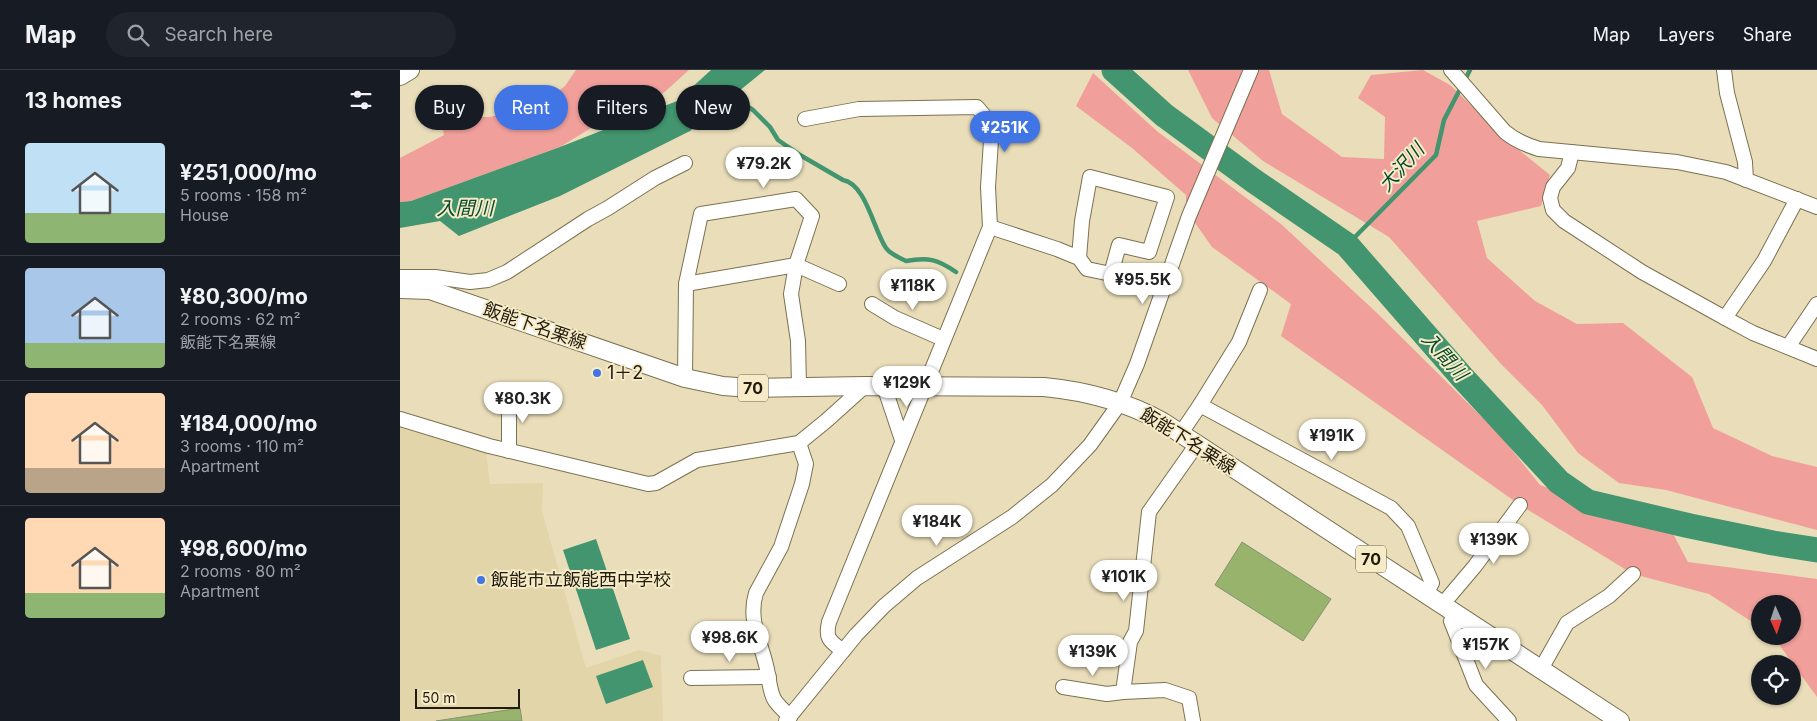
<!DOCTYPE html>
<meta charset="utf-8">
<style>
body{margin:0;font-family:Inter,"Noto Sans JP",sans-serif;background:#20242c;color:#f1f3f6;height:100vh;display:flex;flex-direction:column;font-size:19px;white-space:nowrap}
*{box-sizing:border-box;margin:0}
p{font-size:16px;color:#9ea1a6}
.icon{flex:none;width:28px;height:28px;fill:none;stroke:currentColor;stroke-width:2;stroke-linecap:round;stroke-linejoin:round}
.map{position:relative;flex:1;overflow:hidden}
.details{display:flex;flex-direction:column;background:#171b24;width:400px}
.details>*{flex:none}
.banner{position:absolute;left:15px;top:15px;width:475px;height:45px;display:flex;gap:10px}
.needle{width:32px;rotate:177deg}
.controls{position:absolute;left:1351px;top:525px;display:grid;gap:10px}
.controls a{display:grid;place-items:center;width:50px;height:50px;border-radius:50%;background:#171b24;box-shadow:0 1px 4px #0004;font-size:25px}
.scale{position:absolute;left:15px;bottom:12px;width:105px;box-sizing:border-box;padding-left:5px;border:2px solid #211c0f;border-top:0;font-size:14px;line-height:18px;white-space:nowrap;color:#211c0f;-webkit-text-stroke:4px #f7ebc7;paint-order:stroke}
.price{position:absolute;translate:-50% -42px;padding:0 11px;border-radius:18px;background:#fff;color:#222;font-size:16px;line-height:32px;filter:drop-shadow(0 1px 2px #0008)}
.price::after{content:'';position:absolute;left:50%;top:30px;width:15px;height:11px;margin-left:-8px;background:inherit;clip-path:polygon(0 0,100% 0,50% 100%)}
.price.current{background:#4174e4;color:#fff}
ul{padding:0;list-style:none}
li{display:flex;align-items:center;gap:15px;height:125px;padding:0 25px}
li+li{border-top:1px solid #363941}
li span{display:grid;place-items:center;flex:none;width:140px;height:100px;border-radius:5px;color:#555}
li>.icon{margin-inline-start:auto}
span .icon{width:60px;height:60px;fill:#fffc;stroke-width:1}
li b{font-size:21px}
h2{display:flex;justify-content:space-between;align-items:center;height:60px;padding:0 25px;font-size:21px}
.chip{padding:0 18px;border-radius:22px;background:#171b24;box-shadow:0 1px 4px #0004;font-size:18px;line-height:45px}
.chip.current{background:#4174e4;color:#fff}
header{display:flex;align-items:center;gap:30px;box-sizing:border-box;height:70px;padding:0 25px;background:#171b24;border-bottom:1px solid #363941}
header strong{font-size:24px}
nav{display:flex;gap:28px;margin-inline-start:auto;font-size:18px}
.search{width:350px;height:45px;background:#20242c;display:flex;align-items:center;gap:12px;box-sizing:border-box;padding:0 18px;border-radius:28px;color:#9ea1a6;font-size:19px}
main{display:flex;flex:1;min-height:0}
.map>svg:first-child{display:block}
</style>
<header>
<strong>Map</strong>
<div class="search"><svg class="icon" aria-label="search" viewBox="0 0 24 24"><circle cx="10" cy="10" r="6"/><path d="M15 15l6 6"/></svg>Search here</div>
<nav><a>Map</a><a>Layers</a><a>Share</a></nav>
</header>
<main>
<section class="details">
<h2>13 homes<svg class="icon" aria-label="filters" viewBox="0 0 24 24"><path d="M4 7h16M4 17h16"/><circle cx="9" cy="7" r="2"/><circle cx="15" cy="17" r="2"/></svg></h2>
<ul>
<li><span style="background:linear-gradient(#bfe0f5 70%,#8fb573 0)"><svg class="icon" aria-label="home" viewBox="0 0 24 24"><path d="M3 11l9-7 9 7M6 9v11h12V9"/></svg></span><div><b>¥251,000/mo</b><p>5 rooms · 158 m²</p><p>House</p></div></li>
<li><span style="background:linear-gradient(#a9c7e8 75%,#8fb573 0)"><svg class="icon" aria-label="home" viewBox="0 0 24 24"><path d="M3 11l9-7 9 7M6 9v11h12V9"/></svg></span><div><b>¥80,300/mo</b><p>2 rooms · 62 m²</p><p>飯能下名栗線</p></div></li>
<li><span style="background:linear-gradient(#ffd9b3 75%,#b9a48a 0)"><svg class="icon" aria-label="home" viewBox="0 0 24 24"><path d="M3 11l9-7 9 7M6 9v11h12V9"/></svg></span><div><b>¥184,000/mo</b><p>3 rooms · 110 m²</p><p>Apartment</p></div></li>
<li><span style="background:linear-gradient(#ffd9b3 75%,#8fb573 0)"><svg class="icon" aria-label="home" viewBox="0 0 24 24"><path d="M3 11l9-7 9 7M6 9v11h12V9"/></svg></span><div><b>¥98,600/mo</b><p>2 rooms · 80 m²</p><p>Apartment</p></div></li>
</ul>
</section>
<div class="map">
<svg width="1417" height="651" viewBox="0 0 1417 651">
<rect width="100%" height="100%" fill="#eadeba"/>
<polygon fill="#e3d5aa" points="0,357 86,382 90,414 143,413 142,441 186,598 239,580 261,586 263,651 0,651"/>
<g fill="#f09f9a">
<polygon points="176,0 289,0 249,36 196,55 160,77 11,131 0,132 0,88 44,65 39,39 66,47 90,47 145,32 165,16"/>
<polygon points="788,0 869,0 882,44 942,87 984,89 985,47 958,28 971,5 1023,0 1050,15 1109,72 1150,105 1141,136 1077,151 1087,188 1135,231 1177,254 1223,253 1292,307 1313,358 1372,386 1417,397 1417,460 1266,420 1219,413 1178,383 1142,335 1101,294 989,167 863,91 812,48"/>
<polygon points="693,3 758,62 881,154 977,243 1100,365 1140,415 1271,460 1288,492 1417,509 1417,627 1373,566 1392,566 1392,534 1360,534 1360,557 1309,524 1233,504 1120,435 881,266 891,234 812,177 786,140 786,125 732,78 676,36"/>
</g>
<g fill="#42956e">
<polygon points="311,0 365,0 290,61 160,126 59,166 40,151 0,158 0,132 11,131 160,77 277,31"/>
<polygon points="196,469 230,569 196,580 163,480"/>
<polygon points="243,590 253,617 206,634 196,606"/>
</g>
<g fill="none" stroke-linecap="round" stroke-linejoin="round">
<g stroke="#42956e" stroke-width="4.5">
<path d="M 328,24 L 353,40 L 370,57 L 378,70 L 400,85 L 443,110 C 466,114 474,161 486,178 C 490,184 500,188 506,191 C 528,187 537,189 556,202"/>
<polyline points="947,175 1036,85 1044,50 1070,0"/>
</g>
<polyline stroke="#42956e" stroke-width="25" points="714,0 764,45 854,111 947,175 1062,307 1159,412 1188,432 1290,456 1373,473 1417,480"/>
</g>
<g fill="#97b36c" stroke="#849272">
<polygon points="842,472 931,529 903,571 815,515"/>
<polygon points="120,638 122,651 36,651"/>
</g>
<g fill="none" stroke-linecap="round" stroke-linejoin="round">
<defs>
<g id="minor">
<path d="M 1051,0 L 1105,62 C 1116,71 1126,75 1139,79 L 1277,92 L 1326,102 L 1417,137"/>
<polyline points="1324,0 1327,23 1345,92 1346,110"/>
<path d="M 405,49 L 459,39 L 577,37 L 592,55 L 588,117 L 590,157 L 429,552 C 425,569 430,571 443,581"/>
<polyline points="1172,82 1168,98 1153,117 1150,128 1153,140 1164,151 1242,202 1325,248 1353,263 1417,289"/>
<polyline points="590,157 657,179 679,188 687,199 711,204 719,175 749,182 767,127 690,107 682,151 679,188"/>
<polyline points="0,207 35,207 70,212 88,210 107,202 188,149 208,138 255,108 285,93"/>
<polyline points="286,214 396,195 439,214"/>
<polyline points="472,234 495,248 543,269"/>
<polyline points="1325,248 1364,191 1397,129"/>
<polyline points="1388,277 1417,234"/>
<polyline points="285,308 286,214 301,144 396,129 412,146 396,195 391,224 398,271 399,316"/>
<polyline points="484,316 502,370"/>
<polyline points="109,327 109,381"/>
<polyline points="800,335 839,272 860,220"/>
<polyline points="0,349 89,376 248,414 256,413 297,390 399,373"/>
<polyline points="781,363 800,335 991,438 1008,456 1032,513 1026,524"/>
<polyline points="1042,535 1075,496 1120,435"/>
<polyline points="1056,544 1051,551 1076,615 1109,651"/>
<polyline points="1141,599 1167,553 1209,526 1233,504"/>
<polyline points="291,608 369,607"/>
<polyline points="663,617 707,624 723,622"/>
<path d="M 390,647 C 385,641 378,636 374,629 C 369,619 369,606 366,595 C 360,570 348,549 356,523 L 381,477 L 402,414 L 406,394 L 399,373 L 426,351 L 465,316"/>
<polyline points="386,651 456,565 484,536 517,508 612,447 652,415 690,375 720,333 737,294 789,146 851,0"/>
<polyline points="793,651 789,628 765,620 723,622 730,572 736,561 749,442 797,374"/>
</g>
<g id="major">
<polyline points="0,6 10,0"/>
<path d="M 0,219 L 30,220 L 285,308 L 323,316 L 351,318 L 465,316 L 644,317 C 685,321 727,332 763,352 L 1220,651"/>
</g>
</defs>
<use href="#minor" stroke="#7b7150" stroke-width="16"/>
<use href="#major" stroke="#7b7150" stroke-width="20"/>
<use href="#minor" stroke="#fff" stroke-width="14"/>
<use href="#major" stroke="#fff" stroke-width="18"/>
</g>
<g fill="#4174e4" stroke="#f7ebc7" stroke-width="2">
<circle cx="197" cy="303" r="5"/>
<circle cx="81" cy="510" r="5"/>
</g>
<g text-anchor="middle" stroke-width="4" stroke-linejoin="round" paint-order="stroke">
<g fill="#f7ebc7" stroke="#615a46" stroke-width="1">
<rect x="338" y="304.5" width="30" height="27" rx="4"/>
<rect x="956" y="475.5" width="30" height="27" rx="4"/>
</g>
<g font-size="16" font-weight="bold" fill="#211c0f">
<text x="353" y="324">70</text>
<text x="971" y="495">70</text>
</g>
<g font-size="18" fill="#211c0f" stroke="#f7ebc7">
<text transform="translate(135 256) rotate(19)" y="6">飯能下名栗線</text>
<text transform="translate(788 371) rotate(32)" y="6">飯能下名栗線</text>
</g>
<g font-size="18" fill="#211c0f" stroke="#f7ebc7" text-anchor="start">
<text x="207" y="309">1＋2</text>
<text x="91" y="516">飯能市立飯能西中学校</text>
</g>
<g font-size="19" font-style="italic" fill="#054b30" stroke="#f7ebc7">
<text transform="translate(1001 97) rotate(-48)" y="7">大沢川</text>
<text x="65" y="145">入間川</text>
<text transform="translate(1045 286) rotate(48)" y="7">入間川</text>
</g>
</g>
</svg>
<div class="controls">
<a><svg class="needle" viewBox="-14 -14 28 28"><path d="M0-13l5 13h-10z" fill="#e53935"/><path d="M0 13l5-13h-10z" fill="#9ea1a6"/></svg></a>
<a><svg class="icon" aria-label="locate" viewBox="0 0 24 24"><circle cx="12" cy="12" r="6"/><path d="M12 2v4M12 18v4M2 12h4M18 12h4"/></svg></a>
</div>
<div class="scale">50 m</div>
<b class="price current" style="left:605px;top:83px">¥251K</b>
<b class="price" style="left:364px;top:119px">¥79.2K</b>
<b class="price" style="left:743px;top:235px">¥95.5K</b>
<b class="price" style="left:513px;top:241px">¥118K</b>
<b class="price" style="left:507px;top:338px">¥129K</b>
<b class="price" style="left:123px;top:354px">¥80.3K</b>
<b class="price" style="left:932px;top:391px">¥191K</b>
<b class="price" style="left:537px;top:477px">¥184K</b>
<b class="price" style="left:1094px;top:495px">¥139K</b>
<b class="price" style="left:724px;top:532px">¥101K</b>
<b class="price" style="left:330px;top:593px">¥98.6K</b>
<b class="price" style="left:1086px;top:600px">¥157K</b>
<b class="price" style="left:693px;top:607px">¥139K</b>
<div class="banner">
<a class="chip">Buy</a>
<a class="chip current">Rent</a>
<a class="chip">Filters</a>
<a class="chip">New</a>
</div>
</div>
</main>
